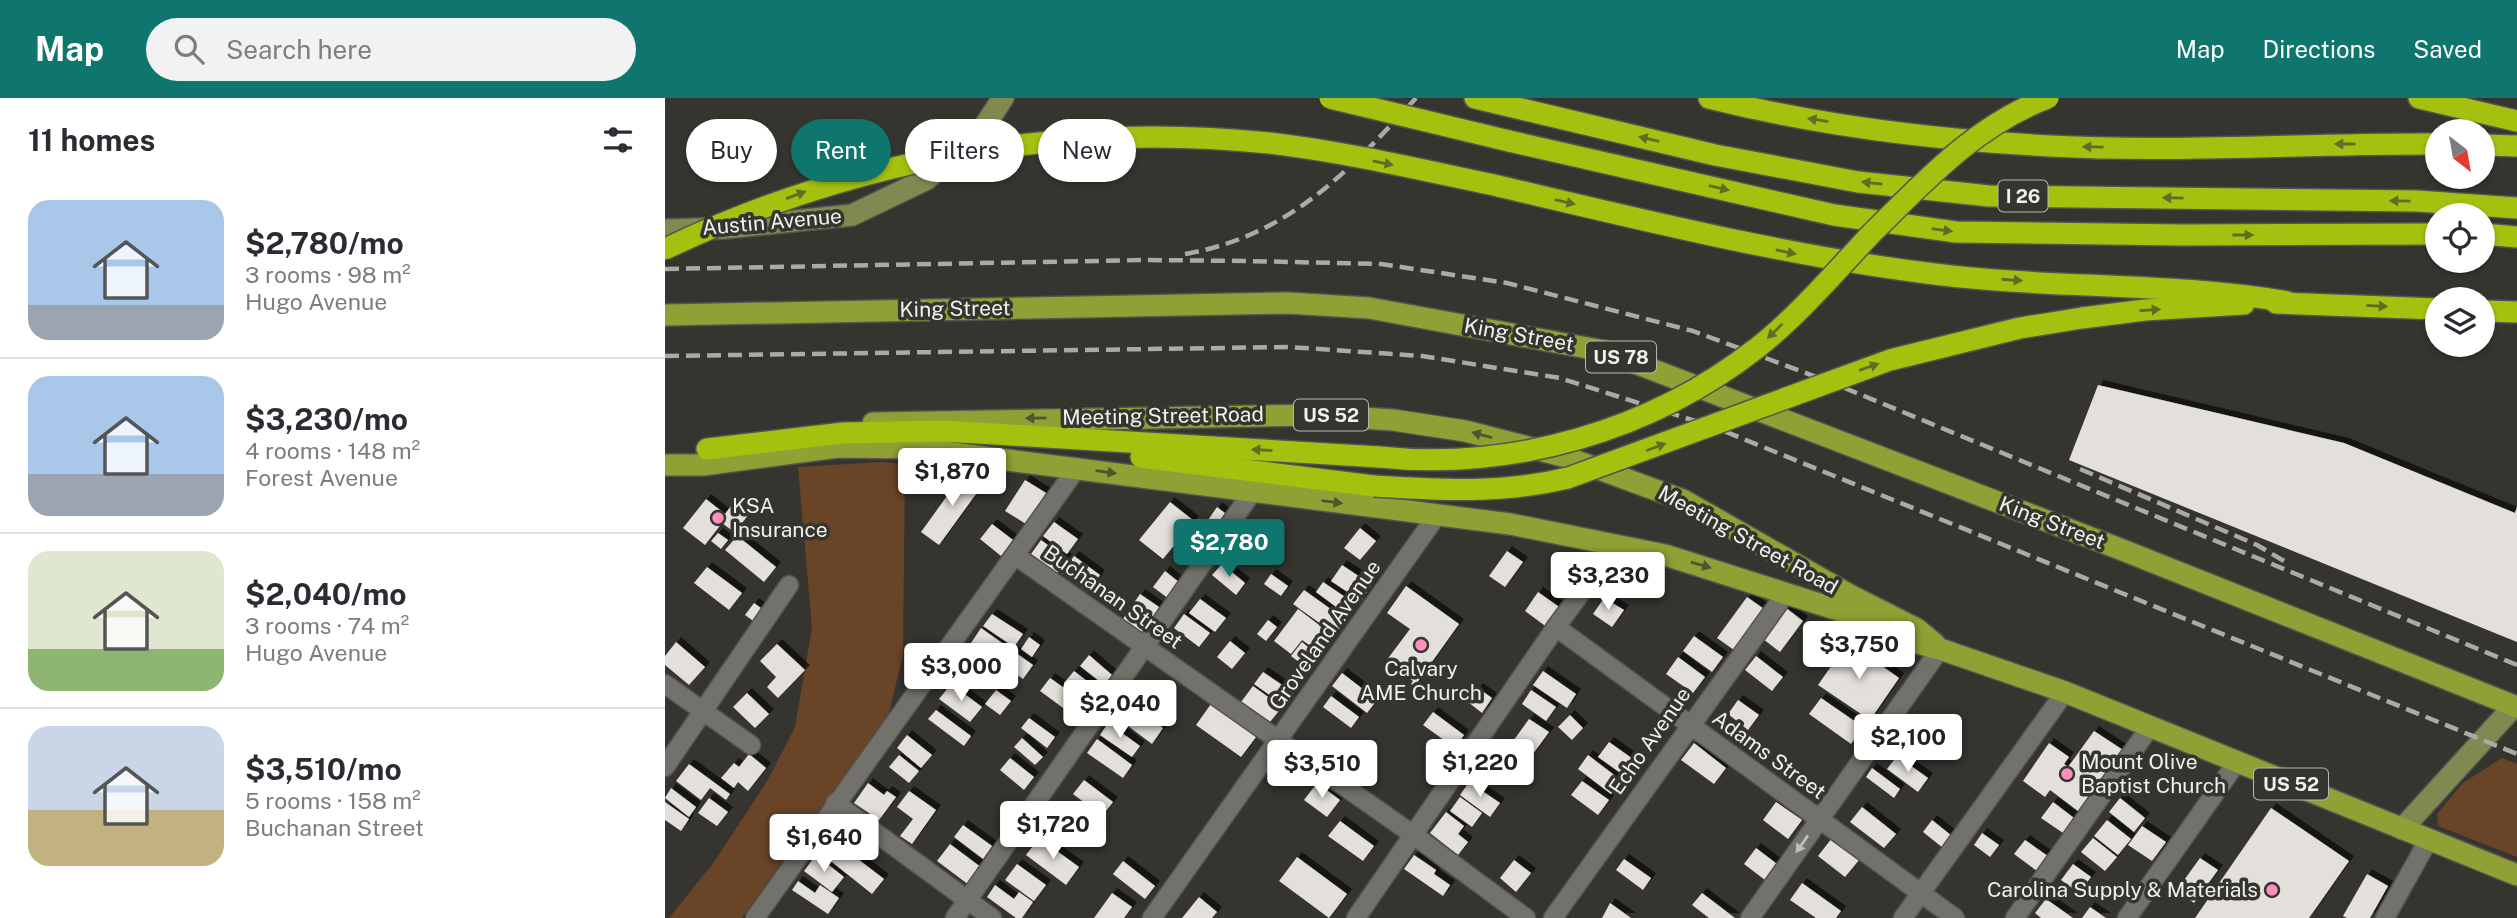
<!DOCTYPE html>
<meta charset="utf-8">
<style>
body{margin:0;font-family:"Public Sans",sans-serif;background:#f2f2f3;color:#2b2b33;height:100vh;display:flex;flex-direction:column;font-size:26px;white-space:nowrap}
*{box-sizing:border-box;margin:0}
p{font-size:23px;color:#7c7c81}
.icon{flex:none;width:38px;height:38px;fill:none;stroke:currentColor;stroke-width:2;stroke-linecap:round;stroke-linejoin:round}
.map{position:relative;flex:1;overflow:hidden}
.drawer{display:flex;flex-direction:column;background:#fff;width:665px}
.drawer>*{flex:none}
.top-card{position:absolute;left:21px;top:21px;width:665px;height:63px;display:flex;gap:14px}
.needle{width:46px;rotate:149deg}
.buttons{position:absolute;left:1760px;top:21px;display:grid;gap:14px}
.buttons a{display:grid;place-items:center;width:70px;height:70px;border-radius:50%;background:#fff;box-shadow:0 2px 5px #0004;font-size:35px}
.price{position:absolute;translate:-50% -60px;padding:0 16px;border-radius:7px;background:#fff;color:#222;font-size:23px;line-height:46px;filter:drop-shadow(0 2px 4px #0008)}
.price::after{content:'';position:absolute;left:50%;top:42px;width:21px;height:16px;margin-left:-10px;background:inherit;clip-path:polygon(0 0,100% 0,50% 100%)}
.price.on{background:#0f766e;color:#fff}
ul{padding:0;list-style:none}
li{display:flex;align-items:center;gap:21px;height:175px;padding:0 28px}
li+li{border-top:2px solid #e1e1e2}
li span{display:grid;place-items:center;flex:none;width:196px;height:140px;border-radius:21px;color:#555}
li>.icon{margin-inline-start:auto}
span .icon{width:84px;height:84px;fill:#fffc;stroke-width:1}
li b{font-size:30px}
h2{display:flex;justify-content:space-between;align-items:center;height:84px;padding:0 28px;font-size:30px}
.pill{padding:0 24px;border-radius:32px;background:#fff;box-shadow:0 2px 5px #0004;font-size:24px;line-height:63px}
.pill.on{background:#0f766e;color:#fff}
header{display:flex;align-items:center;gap:42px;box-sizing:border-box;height:98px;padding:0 35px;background:#0f766e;color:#fff}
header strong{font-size:33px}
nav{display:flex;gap:38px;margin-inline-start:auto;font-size:24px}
.search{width:490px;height:63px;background:#f2f2f3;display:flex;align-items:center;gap:18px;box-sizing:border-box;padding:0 24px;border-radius:38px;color:#7c7c81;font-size:26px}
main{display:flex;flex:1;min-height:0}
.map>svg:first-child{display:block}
</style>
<header>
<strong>Map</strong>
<div class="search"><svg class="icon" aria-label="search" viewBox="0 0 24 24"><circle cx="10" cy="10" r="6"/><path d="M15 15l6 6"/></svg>Search here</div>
<nav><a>Map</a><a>Directions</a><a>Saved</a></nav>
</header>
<main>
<section class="drawer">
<h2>11 homes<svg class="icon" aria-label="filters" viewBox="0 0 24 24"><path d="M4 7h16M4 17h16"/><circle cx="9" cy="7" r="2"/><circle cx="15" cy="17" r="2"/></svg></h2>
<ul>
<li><span style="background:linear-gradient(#a9c7e8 75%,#9aa5b1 0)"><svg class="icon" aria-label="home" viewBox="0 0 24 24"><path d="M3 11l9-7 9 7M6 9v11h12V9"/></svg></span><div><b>$2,780/mo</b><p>3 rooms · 98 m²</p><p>Hugo Avenue</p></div></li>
<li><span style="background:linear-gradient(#a9c7e8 70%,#9aa5b1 0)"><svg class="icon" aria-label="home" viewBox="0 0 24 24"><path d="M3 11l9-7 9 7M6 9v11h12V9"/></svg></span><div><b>$3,230/mo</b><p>4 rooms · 148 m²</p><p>Forest Avenue</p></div></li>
<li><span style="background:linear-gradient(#dfe7d0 70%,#8fb573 0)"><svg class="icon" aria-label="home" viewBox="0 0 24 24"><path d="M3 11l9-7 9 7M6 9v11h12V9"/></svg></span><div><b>$2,040/mo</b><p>3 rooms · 74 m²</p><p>Hugo Avenue</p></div></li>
<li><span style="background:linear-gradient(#c9d6e8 60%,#c2b280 0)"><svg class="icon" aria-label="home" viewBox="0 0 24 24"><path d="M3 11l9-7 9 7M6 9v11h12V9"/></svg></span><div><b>$3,510/mo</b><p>5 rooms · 158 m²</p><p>Buchanan Street</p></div></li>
</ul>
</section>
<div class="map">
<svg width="1852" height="820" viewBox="0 0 1852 820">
<defs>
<filter id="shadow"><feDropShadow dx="5" dy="-5" stdDeviation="0" flood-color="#0009"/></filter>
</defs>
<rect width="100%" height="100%" fill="#35342f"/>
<g fill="#6a4427">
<polygon points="216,364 240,366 238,557 224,615 77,820 4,820 49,764 104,680 130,629 147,530 133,369"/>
<polygon points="1837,660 1852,666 1852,759 1773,728 1772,716 1798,685"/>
</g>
<g fill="#e3dfda" filter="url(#shadow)">
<polygon points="1433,287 1679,345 1850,415 1852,409 1852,544 1404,362"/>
<polygon points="300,373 319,385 274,447 256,434"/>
<polygon points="360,382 381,395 361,426 340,413"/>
<polygon points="41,401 60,416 69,404 84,416 73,430 79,434 75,440 111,469 99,484 60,452 73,437 57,425 40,447 18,430"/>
<polygon points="505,404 529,423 498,461 474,442"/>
<polygon points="552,409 565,419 540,454 527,445"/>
<polygon points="389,424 413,441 402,456 378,438"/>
<polygon points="327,426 348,442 336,458 315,441"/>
<polygon points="695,430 711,443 695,462 679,450"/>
<polygon points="53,435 63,442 56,451 46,443"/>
<polygon points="376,442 402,461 392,475 366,456"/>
<polygon points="842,453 858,464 840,489 824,478"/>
<polygon points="409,458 435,477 423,494 397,475"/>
<polygon points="557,466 580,485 571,497 547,477"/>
<polygon points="677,467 707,487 696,503 666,483"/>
<polygon points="42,469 77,495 64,512 29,485"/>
<polygon points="500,473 515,485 504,501 488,489"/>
<polygon points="606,476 623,488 616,498 599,486"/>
<polygon points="658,484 686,503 678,514 651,494"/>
<polygon points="741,488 794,526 749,589 746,586 748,583 721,563 745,531 722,515"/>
<polygon points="639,492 681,522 670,536 628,506"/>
<polygon points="873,494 897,511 883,530 860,513"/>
<polygon points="475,496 494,509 483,526 487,528 481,537 458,521"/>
<polygon points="1082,499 1099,511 1069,552 1052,540"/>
<polygon points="939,500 959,512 947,529 928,516"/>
<polygon points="535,501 561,520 550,534 524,515"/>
<polygon points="89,505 100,513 91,525 80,517"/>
<polygon points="1121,510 1138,523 1115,554 1098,541"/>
<polygon points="633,511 670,539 657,556 637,542 626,556 609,543"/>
<polygon points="327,516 358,536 349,549 318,528"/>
<polygon points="519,516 545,535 534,549 509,530"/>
<polygon points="603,522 612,529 601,543 592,536"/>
<polygon points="316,530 368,567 358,581 306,545"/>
<polygon points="1029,538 1058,559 1047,574 1018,553"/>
<polygon points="364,539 375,547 367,559 356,551"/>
<polygon points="565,543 580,555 567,571 552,559"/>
<polygon points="11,544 40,569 24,587 0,567 0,558"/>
<polygon points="637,544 649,554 639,568 626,558"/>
<polygon points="1183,544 1234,580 1205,622 1153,587"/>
<polygon points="112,546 140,572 113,600 102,589 111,579 95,563"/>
<polygon points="424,557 447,577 439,587 415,568"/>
<polygon points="1091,558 1118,579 1107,593 1080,572"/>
<polygon points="1013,559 1040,579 1028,595 1001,576"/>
<polygon points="409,573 432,591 422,603 399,585"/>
<polygon points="878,573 911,596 902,610 868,587"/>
<polygon points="598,574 629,595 620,608 589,586"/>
<polygon points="677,575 712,602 702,615 667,588"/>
<polygon points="385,580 419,604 409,618 375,593"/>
<polygon points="286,586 317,609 305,624 274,601"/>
<polygon points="588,588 617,609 605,624 576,604"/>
<polygon points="813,590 827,600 817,615 803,604"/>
<polygon points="331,592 346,603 335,617 320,606"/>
<polygon points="866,592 891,609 881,623 857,606"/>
<polygon points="82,595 104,616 90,630 68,609"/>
<polygon points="666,598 694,619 686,630 658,609"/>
<polygon points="1156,600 1198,629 1186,646 1144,616"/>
<polygon points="1073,602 1094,617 1083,632 1063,616"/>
<polygon points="546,606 591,639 576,659 531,627"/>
<polygon points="271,612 306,638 299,648 263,621"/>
<polygon points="475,613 498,630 487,646 463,628"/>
<polygon points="768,614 799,637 790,650 758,627"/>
<polygon points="905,617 918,630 907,642 893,629"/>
<polygon points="364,620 390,639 382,650 356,630"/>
<polygon points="864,621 884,634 865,660 846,646"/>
<polygon points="443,625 475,648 467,659 435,637"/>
<polygon points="1429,633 1458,652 1413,713 1385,692 1380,699 1358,683 1384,645 1404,659 1399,666 1403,669"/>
<polygon points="242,637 267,657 256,670 232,650"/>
<polygon points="357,640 378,659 370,667 349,649"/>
<polygon points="432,641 467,667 458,680 422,655"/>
<polygon points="944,644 975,666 964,681 933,659"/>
<polygon points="1029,645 1061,670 1049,686 1016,662"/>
<polygon points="831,647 864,671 853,686 820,662"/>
<polygon points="84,656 101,670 83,693 73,684 69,690 56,680 69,665 74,669"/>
<polygon points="234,657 254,673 244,685 224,669"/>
<polygon points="923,657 957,683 946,696 913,671"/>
<polygon points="1232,658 1263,680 1253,694 1222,671"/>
<polygon points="345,660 369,679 359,692 335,672"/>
<polygon points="24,666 65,696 61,702 45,690 36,702 11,683"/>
<polygon points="1207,670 1235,691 1229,700 1201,679"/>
<polygon points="419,682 448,704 437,718 408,696"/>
<polygon points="917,683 944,702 933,717 906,697"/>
<polygon points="804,684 835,705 825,719 795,697"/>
<polygon points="203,685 219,697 222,693 231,699 214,722 189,705"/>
<polygon points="652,685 675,702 662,719 639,702"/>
<polygon points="6,690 31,709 24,719 0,700"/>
<polygon points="244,693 271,712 247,746 235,738 248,721 232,709"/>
<polygon points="795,699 817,715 807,729 785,713"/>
<polygon points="44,700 63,714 52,728 33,715"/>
<polygon points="1455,700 1480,720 1469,734 1444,714"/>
<polygon points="0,704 24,721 16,733 0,722"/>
<polygon points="1111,704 1137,722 1123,741 1098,722"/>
<polygon points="1388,704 1409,720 1398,735 1376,720"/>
<polygon points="1197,709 1231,736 1219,750 1185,724"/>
<polygon points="1606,710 1684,763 1644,820 1530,820"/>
<polygon points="781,714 799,728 793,736 803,744 793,757 765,735"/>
<polygon points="1267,722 1287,738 1278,750 1258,734"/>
<polygon points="1442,722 1466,741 1453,757 1429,738"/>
<polygon points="675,723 709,748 698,763 663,738"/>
<polygon points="298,727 327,748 318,761 289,739"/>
<polygon points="1477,728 1501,744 1487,763 1463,747"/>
<polygon points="1317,735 1334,747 1325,759 1309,747"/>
<polygon points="374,740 414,769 401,787 361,757"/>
<polygon points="1167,740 1194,762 1180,779 1153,758"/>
<polygon points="1428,740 1452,759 1440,773 1416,754"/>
<polygon points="168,742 219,781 207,796 157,756"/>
<polygon points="1360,742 1387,761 1376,776 1349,756"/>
<polygon points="285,746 317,770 304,787 272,763"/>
<polygon points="1091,750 1112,766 1100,782 1079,766"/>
<polygon points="151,757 179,779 167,794 139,773"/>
<polygon points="749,757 771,772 769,776 785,787 778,798 739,771"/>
<polygon points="632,759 682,796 664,820 614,783"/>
<polygon points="1535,760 1553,772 1529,805 1515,795 1520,787 1517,785"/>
<polygon points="959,761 986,780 978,792 951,772"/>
<polygon points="849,762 866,775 851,794 835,780"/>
<polygon points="458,763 490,788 480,801 448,776"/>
<polygon points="352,766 381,787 369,803 340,782"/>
<polygon points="1408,766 1426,779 1414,795 1396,782"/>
<polygon points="1702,776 1723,788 1705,820 1682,820 1678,818"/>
<polygon points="133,783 150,795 155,787 174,800 163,816 127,792"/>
<polygon points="1137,785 1176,813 1171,820 1151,820 1125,802"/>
<polygon points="330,787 349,801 354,794 368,804 357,820 351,820 322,799"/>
<polygon points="447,795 467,809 459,820 429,820"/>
<polygon points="1037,795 1070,820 1044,820 1027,807"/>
<polygon points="534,799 552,814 547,820 517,820"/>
<polygon points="1381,801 1408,820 1376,820 1370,815"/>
<polygon points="945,805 966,820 937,820"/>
<polygon points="1425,809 1441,820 1417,820"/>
</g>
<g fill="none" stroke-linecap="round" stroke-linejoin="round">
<defs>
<g id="street">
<polyline points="351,458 750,738 861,820"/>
<polyline points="891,529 1290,820"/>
<polyline points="0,586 86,647"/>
<polyline points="0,669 124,487"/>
<polyline points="170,705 327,820"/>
<polyline points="90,820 412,370"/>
<polyline points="290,820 588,393"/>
<polyline points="487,820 772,417"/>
<polyline points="691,820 891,529 952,446"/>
<polyline points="888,820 1121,495"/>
<polyline points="1085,820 1275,551"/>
<polyline points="1238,820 1400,594"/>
<polyline points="1350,820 1485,629"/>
<polyline points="1462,820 1572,664"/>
<polyline points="1720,820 1764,741"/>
</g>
<g id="secondary">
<polyline points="0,132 60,130 187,117 262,81 319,29 338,0"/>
<polyline points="1737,731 1849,608"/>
</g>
<g id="primary">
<polyline points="0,217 623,205 704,210 939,253 1455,451 1852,609"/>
<polyline points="208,325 652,317 728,322 800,333 898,358 1018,402 1183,496 1252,531 1270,546"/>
<polyline points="0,367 38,367 173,349 248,350 845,426 1000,457 1173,512 1241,542 1275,551 1400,594 1852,777"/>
</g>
<g id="highway">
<polyline points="810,0 1050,57 1193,84 1324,98 1752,103 1852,110"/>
<path d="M 1044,0 C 1155,28 1271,42 1385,48 C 1514,55 1644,45 1773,46"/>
<polyline points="1754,0 1852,23"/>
<polyline points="844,43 1169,117 1291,134 1517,137 1773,136"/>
<polyline points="1818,47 1852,48"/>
<path d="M 833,88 C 978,122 1122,158 1269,176 C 1387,191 1506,184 1623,204"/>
<polyline points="1818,136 1852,139"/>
<polyline points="1611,205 1773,211"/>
<polyline points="1818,213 1852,214"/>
<polyline points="1417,220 1480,212 1579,206"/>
<polyline points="42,351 178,335 278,333 714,359"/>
<polyline points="476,359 709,388"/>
</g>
</defs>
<use href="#street" stroke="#54534e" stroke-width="21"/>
<use href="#secondary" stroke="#54534e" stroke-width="24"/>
<use href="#primary" stroke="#54534e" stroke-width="24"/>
<use href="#highway" stroke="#54534e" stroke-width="24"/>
<use href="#street" stroke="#72716b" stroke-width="18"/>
<use href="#secondary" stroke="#828950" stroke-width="21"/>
<use href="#primary" stroke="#91a034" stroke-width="21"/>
<use href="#highway" stroke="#a6c010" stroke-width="21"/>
<g stroke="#abaaa6" stroke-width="4.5" stroke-dasharray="14 7" stroke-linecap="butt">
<path d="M 520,156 C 624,138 684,73 751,0"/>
<polyline points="0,171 482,162 582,163 716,166 842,185 1028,233 1165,284 1852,567"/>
<polyline points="0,258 624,249 757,258 895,280 1049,329 1852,656"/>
<polyline points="1415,371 1592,447 1619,463"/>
</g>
<defs>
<g id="highway-bridge">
<polyline points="665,0 844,43"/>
<path d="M 0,151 C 190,61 394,23 604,45 C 681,54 757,72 833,88"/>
<path d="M 714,359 C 847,373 986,333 1092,250 C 1134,217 1171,173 1208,134 C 1261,82 1312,26 1383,0"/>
<path d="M 709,388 C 776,392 837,396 903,380 L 1225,262 L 1355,230 L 1417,220"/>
</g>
</defs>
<use href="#highway-bridge" stroke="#54534e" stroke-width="24" stroke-linecap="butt"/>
<use href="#highway-bridge" stroke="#a6c010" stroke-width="21"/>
</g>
<defs><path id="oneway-solid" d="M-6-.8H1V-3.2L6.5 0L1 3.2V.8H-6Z" transform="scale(1.75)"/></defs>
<g fill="#626c23">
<use href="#oneway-solid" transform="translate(1153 22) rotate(-171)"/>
<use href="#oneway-solid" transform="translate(984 41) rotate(-167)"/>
<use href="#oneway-solid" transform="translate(1680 46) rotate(180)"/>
<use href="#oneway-solid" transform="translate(1428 49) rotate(-179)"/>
<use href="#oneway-solid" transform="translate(718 65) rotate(11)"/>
<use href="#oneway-solid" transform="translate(1207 85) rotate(-174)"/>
<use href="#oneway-solid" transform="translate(1054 90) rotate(13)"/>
<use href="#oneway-solid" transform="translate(131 97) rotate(-20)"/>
<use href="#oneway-solid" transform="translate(1508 100) rotate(-179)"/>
<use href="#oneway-solid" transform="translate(1735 103) rotate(-179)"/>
<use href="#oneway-solid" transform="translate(900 104) rotate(13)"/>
<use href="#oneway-solid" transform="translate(1277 132) rotate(8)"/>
<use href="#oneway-solid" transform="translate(1578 137)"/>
<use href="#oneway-solid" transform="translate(1121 154) rotate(12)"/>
<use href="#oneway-solid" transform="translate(1347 182) rotate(4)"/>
<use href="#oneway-solid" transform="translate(1712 208) rotate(3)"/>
<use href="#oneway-solid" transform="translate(1485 212) rotate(-4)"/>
<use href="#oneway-solid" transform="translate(1110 233) rotate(136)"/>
<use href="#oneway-solid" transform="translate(1204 269) rotate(-19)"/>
<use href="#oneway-solid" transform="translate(991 349) rotate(-21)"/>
<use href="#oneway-solid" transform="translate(597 352) rotate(-177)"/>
</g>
<g fill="#515430">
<use href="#oneway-solid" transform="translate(371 320) rotate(179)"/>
<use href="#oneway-solid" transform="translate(817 337) rotate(-165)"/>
<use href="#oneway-solid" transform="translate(441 374) rotate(8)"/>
<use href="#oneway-solid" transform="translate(667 404) rotate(7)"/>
<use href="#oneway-solid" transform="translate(1036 467) rotate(16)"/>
</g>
<use fill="#bebdb8" href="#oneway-solid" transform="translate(1137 746) rotate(125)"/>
<g fill="#fe8ebb" stroke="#35342f" stroke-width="2.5">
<circle cx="53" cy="420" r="7"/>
<circle cx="756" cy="547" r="7"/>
<circle cx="1402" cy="676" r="7"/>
<circle cx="1607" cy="792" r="7"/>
</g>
<g text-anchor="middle" stroke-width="7" stroke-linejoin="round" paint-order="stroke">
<g fill="#35342f" stroke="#b8b8b3" stroke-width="2">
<rect x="1333.5" y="82.5" width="49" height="31" rx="5"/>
<rect x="921" y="243.5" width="70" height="31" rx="5"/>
<rect x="629" y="301.5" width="74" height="31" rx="5"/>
<rect x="1589" y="670.5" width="74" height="31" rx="5"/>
</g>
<g font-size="19" font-weight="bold" fill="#f0f0ec">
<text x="1358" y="105">I 26</text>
<text x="956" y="266">US 78</text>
<text x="666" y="324">US 52</text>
<text x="1626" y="693">US 52</text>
</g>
<g font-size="21" fill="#f0f0ec" stroke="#35342f">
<text transform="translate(107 124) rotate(-5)" y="7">Austin Avenue</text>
<text transform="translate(290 211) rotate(-1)" y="7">King Street</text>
<text transform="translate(854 237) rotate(10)" y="7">King Street</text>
<text transform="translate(498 318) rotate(-1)" y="7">Meeting Street Road</text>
<text transform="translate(1387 425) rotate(21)" y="7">King Street</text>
<text transform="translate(1083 442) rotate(29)" y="7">Meeting Street Road</text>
<text transform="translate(448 499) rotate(35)" y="7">Buchanan Street</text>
<text transform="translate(660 537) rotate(-55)" y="7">Groveland Avenue</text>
<text transform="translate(985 643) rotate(-55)" y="7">Echo Avenue</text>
<text transform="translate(1104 657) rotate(36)" y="7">Adams Street</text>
</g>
<g font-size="21" fill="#f0f0ec" stroke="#35342f" text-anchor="start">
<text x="67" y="415">KSA<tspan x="67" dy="24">Insurance</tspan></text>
<text x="756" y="578" text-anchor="middle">Calvary<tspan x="756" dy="24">AME Church</tspan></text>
<text x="1416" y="671">Mount Olive<tspan x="1416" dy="24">Baptist Church</tspan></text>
<text x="1593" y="799" text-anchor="end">Carolina Supply &amp; Materials</text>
</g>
</g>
</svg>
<div class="buttons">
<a><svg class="needle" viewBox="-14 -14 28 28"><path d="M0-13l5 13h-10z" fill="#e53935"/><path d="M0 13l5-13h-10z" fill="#7c7c81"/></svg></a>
<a><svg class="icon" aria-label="locate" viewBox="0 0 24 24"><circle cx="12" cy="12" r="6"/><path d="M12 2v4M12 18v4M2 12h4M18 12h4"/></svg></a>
<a><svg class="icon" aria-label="layers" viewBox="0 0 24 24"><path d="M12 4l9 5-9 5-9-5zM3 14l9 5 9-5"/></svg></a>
</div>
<b class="price" style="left:287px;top:410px">$1,870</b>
<b class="price on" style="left:564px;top:481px">$2,780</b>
<b class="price" style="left:943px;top:514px">$3,230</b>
<b class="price" style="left:1194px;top:583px">$3,750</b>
<b class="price" style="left:296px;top:605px">$3,000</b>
<b class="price" style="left:455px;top:642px">$2,040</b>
<b class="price" style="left:1243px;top:676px">$2,100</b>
<b class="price" style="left:815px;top:701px">$1,220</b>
<b class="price" style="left:657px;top:702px">$3,510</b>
<b class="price" style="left:388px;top:763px">$1,720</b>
<b class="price" style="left:159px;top:776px">$1,640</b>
<div class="top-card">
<a class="pill">Buy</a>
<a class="pill on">Rent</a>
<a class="pill">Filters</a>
<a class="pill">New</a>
</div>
</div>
</main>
